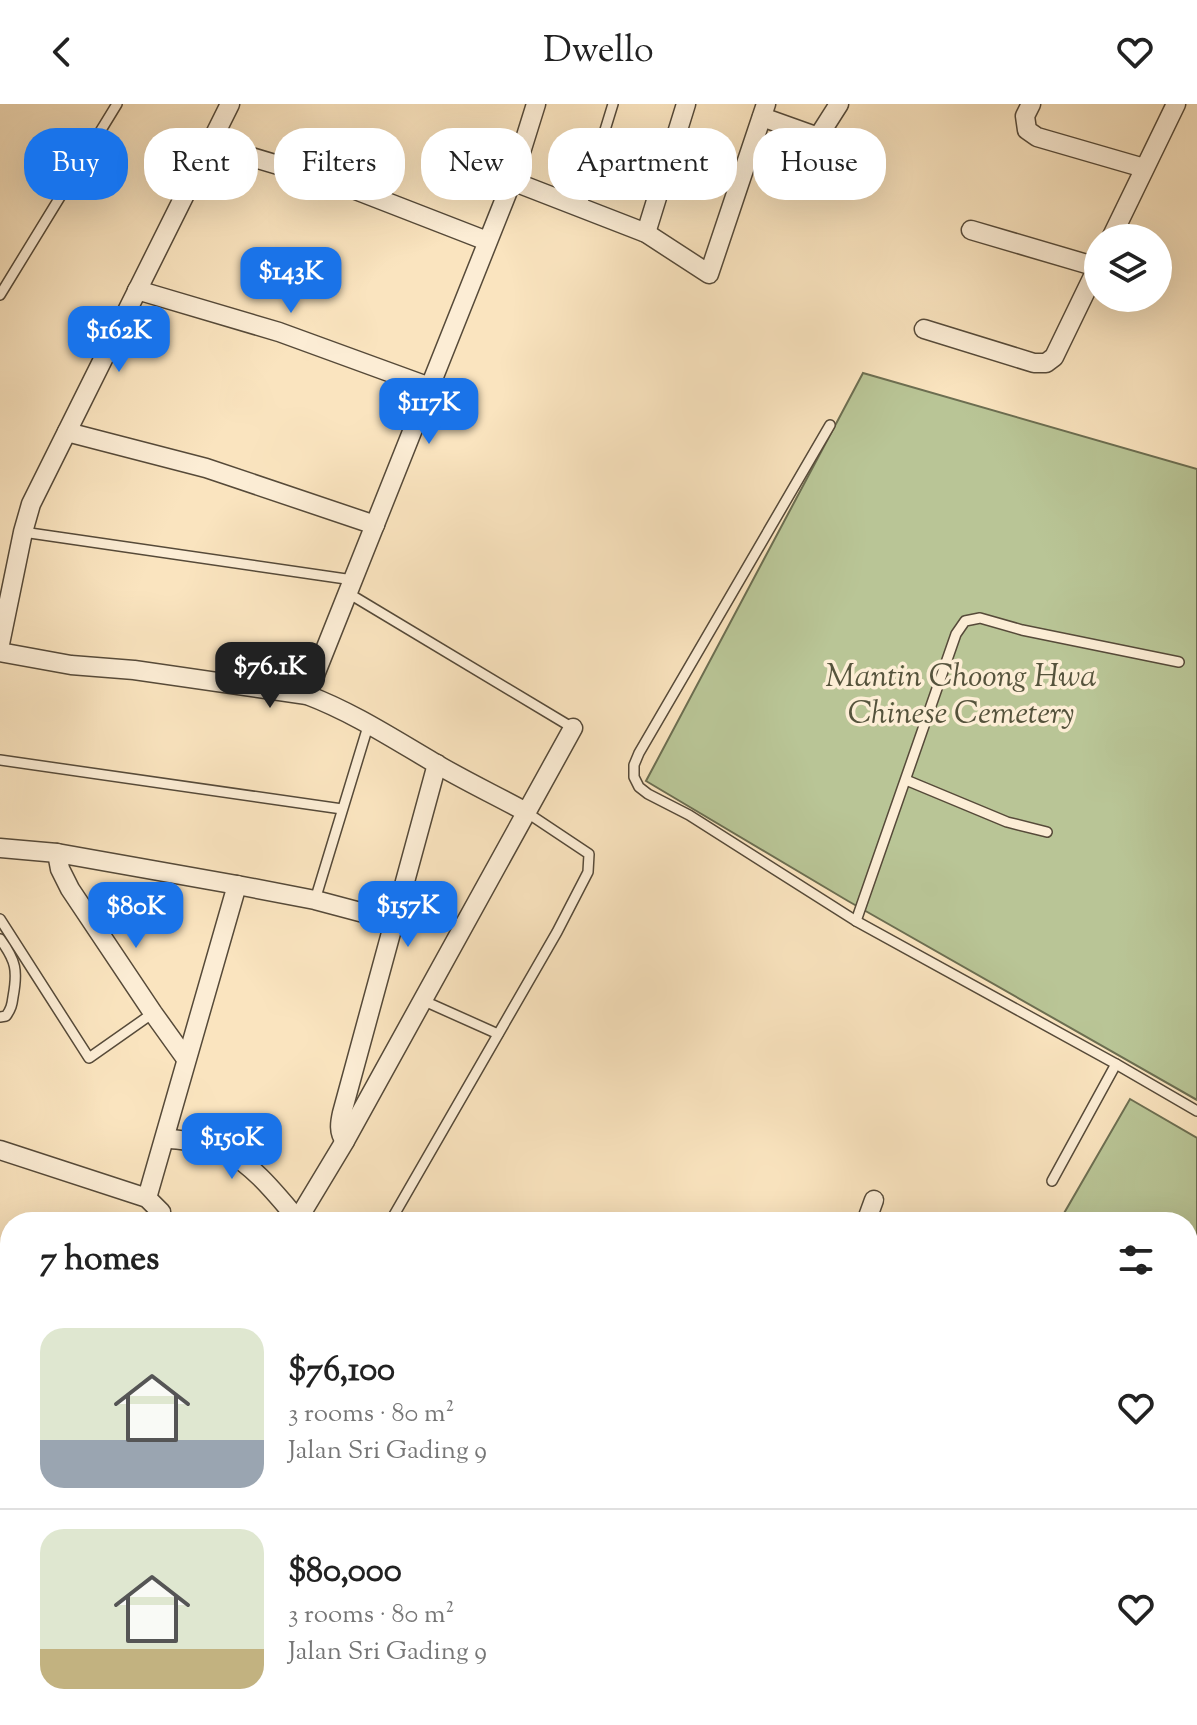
<!DOCTYPE html>
<meta charset="utf-8">
<style>
body{margin:0;font-family:"Sorts Mill Goudy",serif;background:#f6f6f6;color:#222;height:100vh;display:flex;flex-direction:column;font-size:30px;white-space:nowrap}
*{box-sizing:border-box;margin:0}
p{font-size:26px;color:#767676}
.icon{flex:none;width:44px;height:44px;fill:none;stroke:currentColor;stroke-width:2;stroke-linecap:round;stroke-linejoin:round}
.map{position:relative;flex:1;overflow:hidden}
.drawer{position:absolute;left:0px;top:1108px;width:1198px;height:514px;display:flex;flex-direction:column;background:#fff;border-radius:32px 32px 0 0;box-shadow:0 8px 32px #0002}
.drawer>*{flex:none}
.guide{position:absolute;left:24px;top:24px;width:1150px;height:72px;display:flex;gap:16px}
.tools{position:absolute;left:1084px;top:120px;display:grid;gap:16px}
.tools a{display:grid;place-items:center;width:88px;height:88px;border-radius:50%;background:#fff;box-shadow:0 8px 32px #0002;font-size:40px}
.price{position:absolute;translate:-50% -68px;padding:0 18px;border-radius:16px;background:#1a73e8;color:#fff;font-size:26px;line-height:52px;filter:drop-shadow(0 2px 4px #0008)}
.price::after{content:'';position:absolute;left:50%;top:48px;width:24px;height:18px;margin-left:-12px;background:inherit;clip-path:polygon(0 0,100% 0,50% 100%)}
.price.selected{background:#222;color:#fff}
ul{padding:0;list-style:none}
li{display:flex;align-items:center;gap:24px;height:200px;padding:0 40px}
li+li{border-top:2px solid #e0e0e0}
li span{display:grid;place-items:center;flex:none;width:224px;height:160px;border-radius:24px;color:#555}
li>.icon{margin-inline-start:auto}
span .icon{width:96px;height:96px;fill:#fffc;stroke-width:1}
li b{font-size:34px}
h2{display:flex;justify-content:space-between;align-items:center;height:96px;padding:0 40px;font-size:34px}
.tag{padding:0 28px;border-radius:32px;background:#fff;box-shadow:0 8px 32px #0002;font-size:28px;line-height:72px}
.tag.selected{background:#1a73e8;color:#fff}
header{display:flex;justify-content:space-between;align-items:center;height:104px;padding:0 40px;background:#fff;font-size:36px;font-weight:600}
.map>svg:first-child{display:block}
</style>
<header><svg class="icon" aria-label="back" viewBox="0 0 24 24"><path d="M15 5l-7 7 7 7"/></svg>Dwello<svg class="icon" aria-label="heart" viewBox="0 0 24 24"><path d="M12 20l-8-8c-3-5 5-10 8-4 3-6 11-1 8 4z"/></svg></header>
<div class="map">
<svg width="1197" height="1621" viewBox="0 0 1197 1621">
<rect width="100%" height="100%" fill="#fae4bf"/>
<filter id="stains"><feTurbulence type="fractalNoise" baseFrequency=".0025" numOctaves="4"/><feColorMatrix values="0 0 0 0 .2 0 0 0 0 .09 0 0 0 0 .02 0 0 0 .5 -.17"/></filter>
<radialGradient id="worn" r=".72"><stop offset=".6" stop-color="#630" stop-opacity="0"/><stop offset="1" stop-color="#630" stop-opacity=".3"/></radialGradient>
<g fill="#b9c596" stroke="#6c6e51" stroke-width="2">
<polygon points="863,269 1197,365 1197,996 848,797 646,677"/>
<polygon points="1130,995 1197,1034 1197,1229 1188,1249 1188,1118 1061,1118 1063,1111"/>
</g>
<g fill="none" stroke-linecap="round" stroke-linejoin="round">
<defs>
<g id="service">
<polyline points="581,104 613,0"/>
<polyline points="0,191 117,0"/>
<polyline points="830,321 639,649 634,661 634,673 639,683 648,690 689,711 856,817 1116,960 1197,1007"/>
<polyline points="23,428 353,476"/>
<polyline points="348,489 573,624"/>
<polyline points="0,656 342,705"/>
<polyline points="906,676 1007,718 1047,728"/>
<polyline points="315,796 369,619"/>
<polyline points="0,815 89,954 153,909"/>
<polyline points="856,817 956,530 965,517 980,514 1022,526 1179,558"/>
<path d="M 0,835 C 16,857 18,866 13,893 C 12,901 11,905 6,912 L 0,913"/>
<polyline points="422,896 498,930"/>
<polyline points="1052,1077 1116,960"/>
<polyline points="390,1118 557,828 588,768 589,750 526,708"/>
<polyline points="0,1264 10,1267"/>
<polyline points="892,1621 896,1612"/>
</g>
<g id="minor">
<polyline points="1031,0 1025,12 1027,26 1037,33 1144,64"/>
<polyline points="762,13 818,33 839,0"/>
<polyline points="211,41 335,78 487,137"/>
<polyline points="512,77 646,129 709,170 766,0"/>
<polyline points="971,126 1097,163"/>
<polyline points="646,129 686,0"/>
<polyline points="1111,134 1176,0"/>
<polyline points="137,186 279,228 430,283"/>
<polyline points="924,225 1034,259 1046,259 1054,253 1098,162"/>
<polyline points="67,328 206,364 375,421"/>
<polyline points="0,540 23,428 31,400 230,0"/>
<path d="M 0,548 L 71,561 L 134,566 L 307,591 C 352,608 392,634 433,658 C 463,676 495,691 526,708"/>
<polyline points="307,591 512,77 536,0"/>
<polyline points="0,744 57,749 237,781 315,796 394,817"/>
<polyline points="57,749 60,765 70,785 153,909 186,955"/>
<path d="M 165,1034 C 185,1037 208,1038 227,1048 C 256,1063 279,1094 300,1118"/>
<path d="M 345,1037 C 338,1028 340,1018 342,1009 L 437,660"/>
<polyline points="0,1046 147,1094 161,1108 158,1118"/>
<polyline points="147,1094 237,781"/>
<polyline points="298,1115 345,1037 573,624"/>
<polyline points="866,1118 874,1096"/>
<polyline points="0,1193 10,1196"/>
<polyline points="0,1366 10,1332"/>
<polyline points="1188,1469 1197,1472"/>
<polyline points="0,1547 10,1553"/>
<polyline points="473,1612 489,1621"/>
<polyline points="957,1612 986,1621"/>
<polyline points="394,1621 400,1612"/>
<polyline points="1041,1621 1044,1612"/>
</g>
</defs>
<use href="#service" stroke="#564a39" stroke-width="12"/>
<use href="#minor" stroke="#564a39" stroke-width="21"/>
<use href="#service" stroke="#fcedd5" stroke-width="9"/>
<use href="#minor" stroke="#fcedd5" stroke-width="18"/>
</g>
<g text-anchor="middle" stroke-width="7" stroke-linejoin="round" paint-order="stroke">
<g font-size="32" font-style="italic" fill="#55533c" stroke="#fcedd5">
<text x="961" y="582">Mantin Choong Hwa<tspan x="961" dy="37">Chinese Cemetery</tspan></text>
</g>
</g>
<rect width="100%" height="100%" filter="url(#stains)"/>
<rect width="100%" height="100%" fill="url(#worn)"/>
</svg>
<div class="tools">
<a><svg class="icon" aria-label="layers" viewBox="0 0 24 24"><path d="M12 4l9 5-9 5-9-5zM3 14l9 5 9-5"/></svg></a>
</div>
<b class="price" style="left:291px;top:211px">$143K</b>
<b class="price" style="left:119px;top:270px">$162K</b>
<b class="price" style="left:429px;top:342px">$117K</b>
<b class="price selected" style="left:270px;top:606px">$76.1K</b>
<b class="price" style="left:408px;top:845px">$157K</b>
<b class="price" style="left:136px;top:846px">$80K</b>
<b class="price" style="left:232px;top:1077px">$150K</b>
<div class="guide">
<a class="tag selected">Buy</a>
<a class="tag">Rent</a>
<a class="tag">Filters</a>
<a class="tag">New</a>
<a class="tag">Apartment</a>
<a class="tag">House</a>
</div>
<section class="drawer">
<h2>7 homes<svg class="icon" aria-label="filters" viewBox="0 0 24 24"><path d="M4 7h16M4 17h16"/><circle cx="9" cy="7" r="2"/><circle cx="15" cy="17" r="2"/></svg></h2>
<ul>
<li><span style="background:linear-gradient(#dfe7d0 70%,#9aa5b1 0)"><svg class="icon" aria-label="home" viewBox="0 0 24 24"><path d="M3 11l9-7 9 7M6 9v11h12V9"/></svg></span><div><b>$76,100</b><p>3 rooms · 80 m²</p><p>Jalan Sri Gading 9</p></div><svg class="icon" aria-label="heart" viewBox="0 0 24 24"><path d="M12 20l-8-8c-3-5 5-10 8-4 3-6 11-1 8 4z"/></svg></li>
<li><span style="background:linear-gradient(#dfe7d0 75%,#c2b280 0)"><svg class="icon" aria-label="home" viewBox="0 0 24 24"><path d="M3 11l9-7 9 7M6 9v11h12V9"/></svg></span><div><b>$80,000</b><p>3 rooms · 80 m²</p><p>Jalan Sri Gading 9</p></div><svg class="icon" aria-label="heart" viewBox="0 0 24 24"><path d="M12 20l-8-8c-3-5 5-10 8-4 3-6 11-1 8 4z"/></svg></li>
</ul>
</section>
</div>
